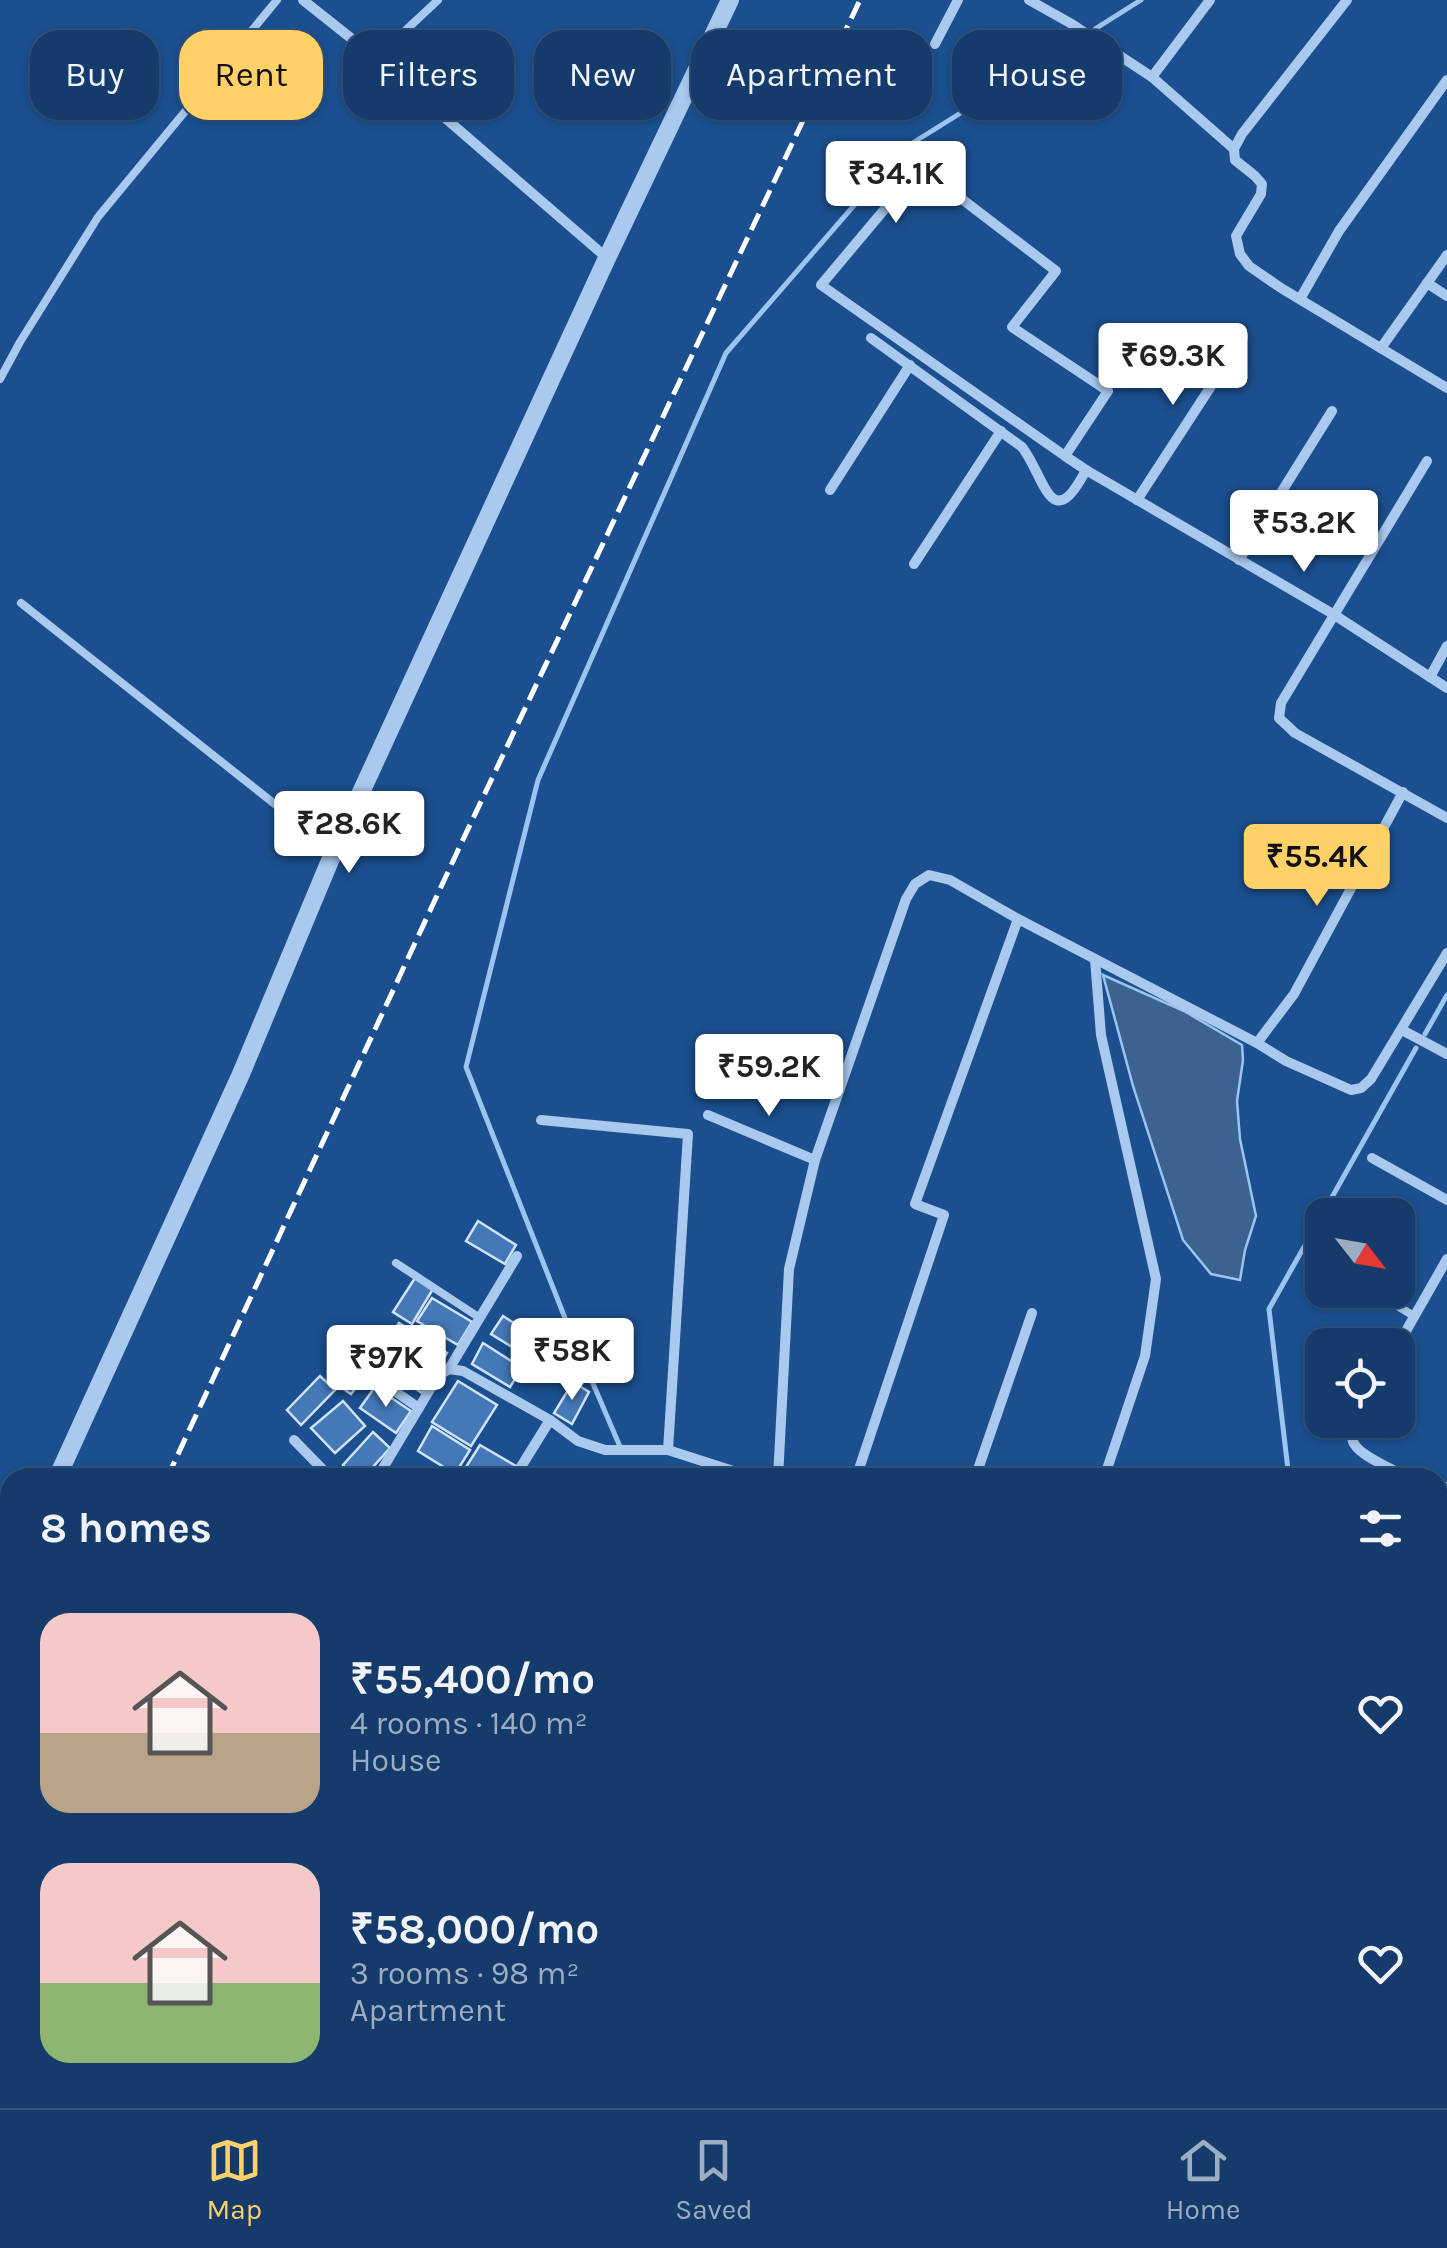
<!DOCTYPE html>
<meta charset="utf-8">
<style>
body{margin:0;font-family:Karla,sans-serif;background:#214673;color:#f1f3f6;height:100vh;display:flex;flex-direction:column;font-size:38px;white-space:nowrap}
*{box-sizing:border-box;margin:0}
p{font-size:32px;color:#9dadc1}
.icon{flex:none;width:55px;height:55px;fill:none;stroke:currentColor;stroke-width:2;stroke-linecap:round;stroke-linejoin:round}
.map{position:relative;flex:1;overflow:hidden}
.sheet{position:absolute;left:0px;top:1468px;width:1448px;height:642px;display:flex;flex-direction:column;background:#143b6b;border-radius:30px 30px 0 0;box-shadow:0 2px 8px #0004,0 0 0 2px #33557e}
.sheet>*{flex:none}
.guide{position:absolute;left:30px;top:30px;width:1388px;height:90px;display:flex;gap:20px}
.needle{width:65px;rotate:121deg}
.buttons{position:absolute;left:1305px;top:1198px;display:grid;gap:20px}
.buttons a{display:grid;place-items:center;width:110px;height:110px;border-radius:20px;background:#143b6b;box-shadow:0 2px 8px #0004,0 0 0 2px #33557e;font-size:50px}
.price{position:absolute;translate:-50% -85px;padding:0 22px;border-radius:10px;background:#fff;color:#222;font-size:32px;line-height:65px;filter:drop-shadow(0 2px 5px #0008)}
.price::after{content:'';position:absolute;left:50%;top:60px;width:30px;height:22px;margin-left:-15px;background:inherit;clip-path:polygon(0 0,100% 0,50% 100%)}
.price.current{background:#ffd166;color:#111}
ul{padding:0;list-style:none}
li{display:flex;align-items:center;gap:30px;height:250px;padding:0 40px}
li span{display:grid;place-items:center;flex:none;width:280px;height:200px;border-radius:30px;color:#555}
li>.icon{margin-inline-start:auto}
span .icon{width:120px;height:120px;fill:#fffc;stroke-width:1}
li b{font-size:42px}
h2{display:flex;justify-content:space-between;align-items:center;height:120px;padding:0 40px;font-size:42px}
.pill{padding:0 35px;border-radius:30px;background:#143b6b;box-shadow:0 2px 8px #0004,0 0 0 2px #33557e;font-size:35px;line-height:90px}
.pill.current{background:#ffd166;color:#111}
.dock{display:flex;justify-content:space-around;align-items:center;height:140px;border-top:2px solid #33557e;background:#143b6b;font-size:28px;color:#9dadc1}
.dock a{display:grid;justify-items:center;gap:5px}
.dock .current{color:#ffd166}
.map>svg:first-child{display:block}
</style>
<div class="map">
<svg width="1447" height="2108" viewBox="0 0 1447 2108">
<rect width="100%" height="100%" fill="#1b4f8f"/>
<polygon fill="#3c6290" stroke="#9cc4f0" stroke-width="2.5" points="1103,975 1184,1011 1242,1045 1243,1060 1237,1101 1240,1139 1256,1216 1245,1250 1240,1280 1211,1274 1183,1240 1133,1086"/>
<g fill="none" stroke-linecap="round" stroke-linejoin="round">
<g stroke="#9cc4f0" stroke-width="5">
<polyline points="1095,29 1141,0"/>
<polyline points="1425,1034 1447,995"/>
<polyline points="621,1449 565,1318 466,1067 538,780 726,353 903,149 1079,39"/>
<polyline points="1289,1478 1269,1309 1416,1048"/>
<polyline points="562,2105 562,2100"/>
</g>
</g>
<g fill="#4478b7" stroke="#cfe3fa" stroke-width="2.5">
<polygon points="478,1221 516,1245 505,1264 466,1241"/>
<polygon points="415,1278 433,1289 412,1324 393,1312"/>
<polygon points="432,1298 472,1322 458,1345 417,1321"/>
<polygon points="503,1316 541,1340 530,1358 491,1334"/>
<polygon points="399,1323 447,1353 422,1393 375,1362"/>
<polygon points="483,1343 522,1368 510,1387 472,1364"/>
<polygon points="349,1364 365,1376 351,1394 333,1382"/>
<polygon points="320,1376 335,1390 301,1425 287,1410"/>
<polygon points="458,1381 497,1405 471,1446 432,1422"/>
<polygon points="573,1382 589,1392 572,1424 554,1413"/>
<polygon points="375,1387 411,1411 396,1433 360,1408"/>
<polygon points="343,1401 365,1426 335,1453 311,1428"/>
<polygon points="432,1426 470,1450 455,1474 418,1451"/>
<polygon points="373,1432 390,1448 363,1478 355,1478 343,1465"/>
<polygon points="480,1445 516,1466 509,1478 459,1478"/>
<polygon points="1438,1536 1447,1541 1447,1572 1438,1564"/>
<polygon points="30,2100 54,2100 68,2108 25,2108"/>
</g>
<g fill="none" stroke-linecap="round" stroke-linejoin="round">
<g stroke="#a9c9ee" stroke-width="8">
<polyline points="376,58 438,0"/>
<polyline points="0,379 20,342 98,217 277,0"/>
<polyline points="21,603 334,851"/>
<polyline points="1314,1255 1322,1261"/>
<polyline points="396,1263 480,1318"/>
<polyline points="1371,1290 1414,1316"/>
<polyline points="368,2108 373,2100"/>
<polyline points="1007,2108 1010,2100"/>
</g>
<g stroke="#a9c9ee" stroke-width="10">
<polyline points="303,0 376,58 607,258"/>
<polyline points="1029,0 1070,23 1152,77 1234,149"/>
<polyline points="1347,0 1242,134 1234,149 1235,160 1255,176 1262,184 1261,194 1236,236 1240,254 1249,266 1281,288 1447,388"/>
<polyline points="935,44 958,0"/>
<polyline points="1152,77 1210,0"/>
<polyline points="1427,283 1447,296"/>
<polyline points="1300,299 1339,231 1447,80"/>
<path d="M 871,338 L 1022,447 C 1045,477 1051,537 1086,470"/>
<polyline points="1381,348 1447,255"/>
<polyline points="1065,456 1108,391 1012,327 1056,271 920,167 821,285 1065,456 1086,470 1333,614 1447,688"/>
<polyline points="1427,461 1281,703 1279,718 1295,733 1447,818"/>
<polyline points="830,490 910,365"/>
<polyline points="1137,500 1243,337"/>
<polyline points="1239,560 1332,411"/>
<polyline points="914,564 1001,431"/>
<polyline points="1430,677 1447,646"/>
<polyline points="1095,959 1101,1035 1156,1279 1145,1356 1104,1478"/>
<polyline points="1402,1030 1447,1054"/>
<polyline points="1257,1043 1294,994 1403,792"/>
<polyline points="708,1115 815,1160"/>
<polyline points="541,1120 688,1134 668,1450"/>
<polyline points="1372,1158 1447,1200"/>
<polyline points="1398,1345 1447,1259"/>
<polyline points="344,1356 419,1408"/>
<polyline points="449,1369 517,1256"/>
<path d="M 1356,1420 C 1353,1428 1349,1437 1355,1445 C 1362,1457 1395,1470 1408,1478"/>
<polyline points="294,1440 331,1478"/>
<polyline points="377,1478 438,1376 449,1369 463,1371 550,1420 578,1441 605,1450 668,1450 755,1478"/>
<polyline points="514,1478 550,1420"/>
<polyline points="778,1478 789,1269 815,1160 906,899 915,884 929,875 950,880 1018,919 1257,1043 1286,1061 1351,1090 1361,1088 1371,1079 1447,953"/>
<polyline points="856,1478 944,1215 915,1204 1018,919"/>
<polyline points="975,1478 1032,1313"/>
<polyline points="1438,1503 1447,1487"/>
<polyline points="1438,1927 1447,1926"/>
<polyline points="0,2043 10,2022"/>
<polyline points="440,2100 458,2108"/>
<polyline points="1271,2100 1287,2108"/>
<polyline points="220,2101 234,2108"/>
<polyline points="98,2108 102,2100"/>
<polyline points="647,2108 648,2100"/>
<polyline points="755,2108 756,2100"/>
<polyline points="814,2108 816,2100"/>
<polyline points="869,2108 872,2100"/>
<polyline points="1148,2108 1151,2100"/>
<polyline points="1223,2108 1226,2100"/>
<polyline points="1296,2108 1300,2100"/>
</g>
<g stroke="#a9c9ee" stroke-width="18">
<polyline points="57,1478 241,1074 334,851 607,258 730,0"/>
<polyline points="0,1606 10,1583"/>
</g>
<g stroke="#fff" stroke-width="5" stroke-dasharray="18 8" stroke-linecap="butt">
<polyline points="167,1478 460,846 860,0"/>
<polyline points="0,1833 10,1811"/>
</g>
</g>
</svg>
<div class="buttons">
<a><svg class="needle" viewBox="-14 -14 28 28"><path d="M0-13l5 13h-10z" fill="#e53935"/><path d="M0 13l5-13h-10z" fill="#9dadc1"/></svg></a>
<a><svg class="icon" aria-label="locate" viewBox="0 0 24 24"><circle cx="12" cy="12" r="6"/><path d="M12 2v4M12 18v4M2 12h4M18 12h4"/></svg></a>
</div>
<b class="price" style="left:896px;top:226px">₹34.1K</b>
<b class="price" style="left:1173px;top:408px">₹69.3K</b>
<b class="price" style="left:1304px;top:575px">₹53.2K</b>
<b class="price" style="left:349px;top:876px">₹28.6K</b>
<b class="price current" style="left:1317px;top:909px">₹55.4K</b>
<b class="price" style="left:769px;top:1119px">₹59.2K</b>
<b class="price" style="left:572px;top:1403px">₹58K</b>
<b class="price" style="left:386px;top:1410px">₹97K</b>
<div class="guide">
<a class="pill">Buy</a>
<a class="pill current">Rent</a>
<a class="pill">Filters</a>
<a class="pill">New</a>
<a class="pill">Apartment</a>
<a class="pill">House</a>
</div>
<section class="sheet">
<h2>8 homes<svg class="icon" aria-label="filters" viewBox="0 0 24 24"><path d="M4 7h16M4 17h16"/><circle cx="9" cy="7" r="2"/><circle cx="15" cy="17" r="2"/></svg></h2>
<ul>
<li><span style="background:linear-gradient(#f6c9c9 60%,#b9a48a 0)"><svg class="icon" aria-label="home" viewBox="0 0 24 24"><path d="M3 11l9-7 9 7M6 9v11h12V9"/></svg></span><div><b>₹55,400/mo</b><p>4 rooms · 140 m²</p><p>House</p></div><svg class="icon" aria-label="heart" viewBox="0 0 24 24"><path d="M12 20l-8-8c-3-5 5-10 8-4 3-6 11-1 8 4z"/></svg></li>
<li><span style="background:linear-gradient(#f6c9c9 60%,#8fb573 0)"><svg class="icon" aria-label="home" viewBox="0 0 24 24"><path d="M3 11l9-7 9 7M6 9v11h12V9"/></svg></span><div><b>₹58,000/mo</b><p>3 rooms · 98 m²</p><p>Apartment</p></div><svg class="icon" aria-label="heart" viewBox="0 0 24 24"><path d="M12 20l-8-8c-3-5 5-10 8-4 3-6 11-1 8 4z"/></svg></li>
</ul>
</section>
</div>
<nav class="dock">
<a class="current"><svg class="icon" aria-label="map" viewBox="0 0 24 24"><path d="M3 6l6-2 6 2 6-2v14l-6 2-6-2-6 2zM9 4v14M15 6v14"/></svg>Map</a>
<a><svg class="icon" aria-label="saved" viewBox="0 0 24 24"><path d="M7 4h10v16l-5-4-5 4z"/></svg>Saved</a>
<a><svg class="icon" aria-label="home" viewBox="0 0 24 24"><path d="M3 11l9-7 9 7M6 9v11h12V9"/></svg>Home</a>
</nav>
